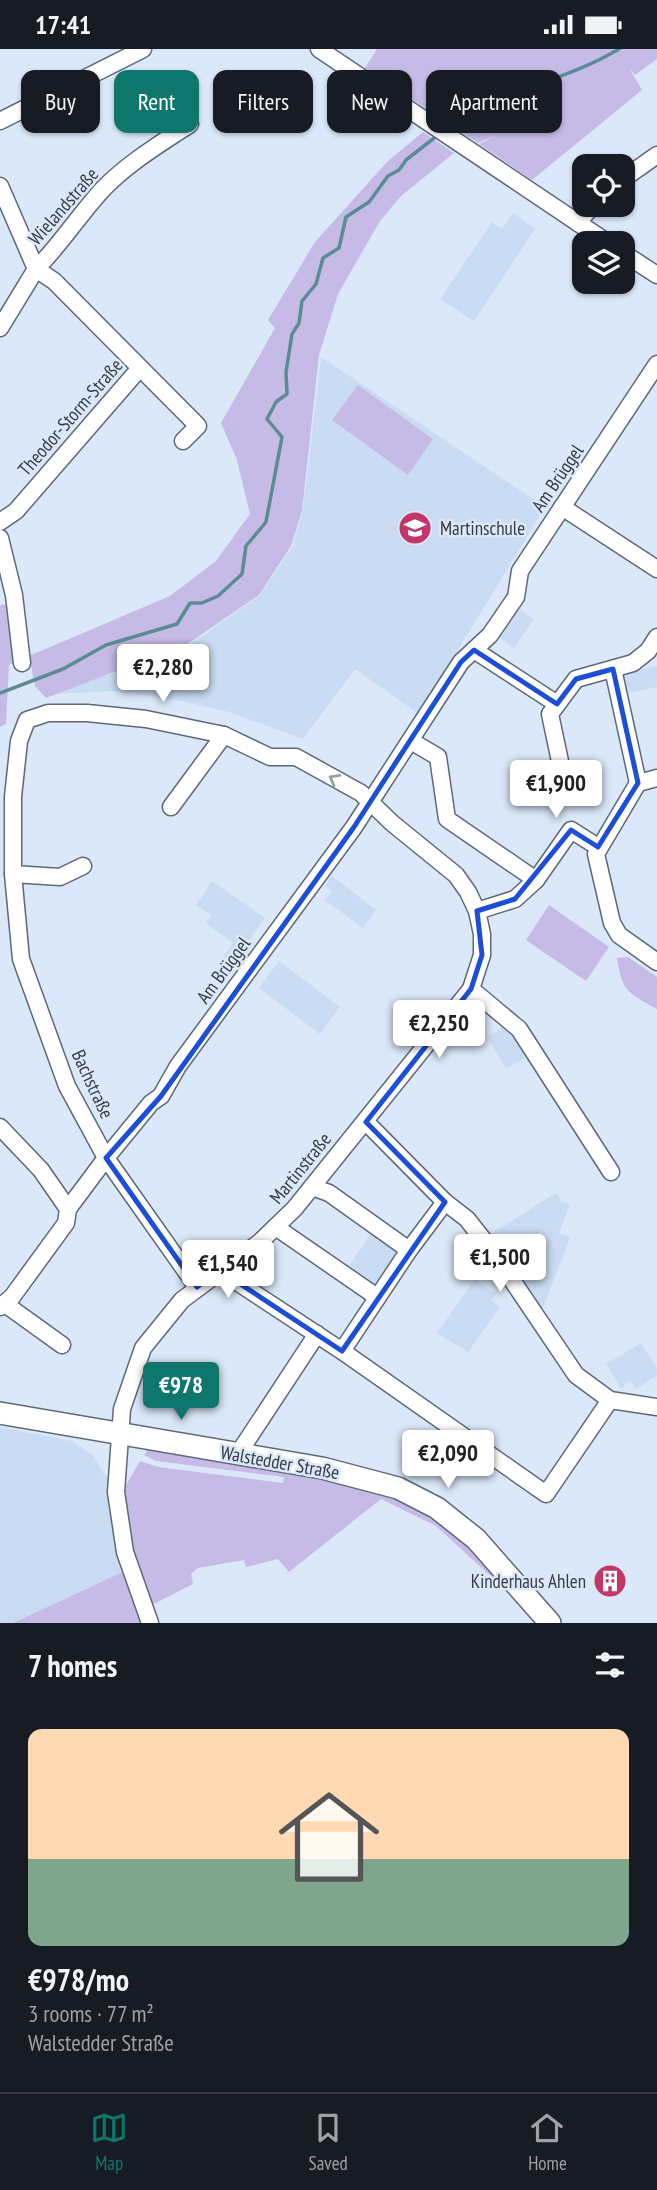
<!DOCTYPE html>
<meta charset="utf-8">
<style>
body{margin:0;font-family:"PT Sans Narrow",sans-serif;background:#20242c;color:#f1f3f6;height:100vh;display:flex;flex-direction:column;font-size:26px;white-space:nowrap}
*{box-sizing:border-box;margin:0}
p{font-size:23px;color:#9ea1a6}
.icon{flex:none;width:38px;height:38px;fill:none;stroke:currentColor;stroke-width:2;stroke-linecap:round;stroke-linejoin:round}
.map{position:relative;height:1574px;overflow:hidden}
.drawer{display:flex;flex-direction:column;background:#171b24;flex:1}
.drawer>*{flex:none}
.guide{position:absolute;left:21px;top:21px;width:616px;height:63px;display:flex;gap:14px}
.fabs{position:absolute;left:572px;top:105px;display:grid;gap:14px}
.fabs a{display:grid;place-items:center;width:63px;height:63px;border-radius:14px;background:#171b24;box-shadow:0 2px 5px #0004;font-size:35px}
.price{position:absolute;translate:-50% -60px;padding:0 16px;border-radius:7px;background:#fff;color:#222;font-size:23px;line-height:46px;filter:drop-shadow(0 2px 4px #0008)}
.price::after{content:'';position:absolute;left:50%;top:42px;width:21px;height:16px;margin-left:-10px;background:inherit;clip-path:polygon(0 0,100% 0,50% 100%)}
.price.on{background:#0f766e;color:#fff}
ul{padding:0;list-style:none}
li{display:grid;align-content:center;gap:14px;height:371px;padding:0 28px}
li span{display:grid;place-items:center;height:217px;border-radius:14px;color:#555}
li>.icon{margin-inline-start:auto}
span .icon{width:126px;height:126px;fill:#fffc;stroke-width:1}
li b{font-size:30px}
h2{display:flex;justify-content:space-between;align-items:center;height:84px;padding:0 28px;font-size:30px}
.tag{padding:0 24px;border-radius:14px;background:#171b24;box-shadow:0 2px 5px #0004;font-size:24px;line-height:63px}
.tag.on{background:#0f766e;color:#fff}
.status{display:flex;justify-content:space-between;align-items:center;height:49px;padding:0 35px;background:#171b24;direction:ltr}
.status svg{height:19px;fill:currentColor}
.menu{display:flex;justify-content:space-around;align-items:center;height:98px;border-top:2px solid #363941;background:#171b24;font-size:19px;color:#9ea1a6}
.menu a{display:grid;justify-items:center;gap:4px}
.menu .on{color:#0f766e}
.map>svg:first-child{display:block}
</style>
<div class="status"><b>17:41</b><svg viewBox="0 0 49 12"><path d="M0 12V9h3v3zM5 12V6h3v6zM10 12V3h3v9zM15 12V0h3v12zM26 1h20v11H26zM47 4h2v5h-2z"/></svg></div>
<div class="map">
<svg width="657" height="1574" viewBox="0 0 657 1574">
<rect width="100%" height="100%" fill="#dae8f9"/>
<g fill="#cadcf3">
<polygon points="513,164 535,180 474,272 440,250 492,173 502,180"/>
<polygon points="321,308 545,458 419,665 355,620 303,690 229,663 173,650 112,642 55,645 187,598 260,546 293,497 303,461"/>
<polygon points="519,560 534,570 514,599 500,589"/>
<polygon points="657,617 657,638 625,645 621,625"/>
<polygon points="332,827 376,861 363,879 325,851 332,842 324,837"/>
<polygon points="212,832 265,869 243,899 250,905 240,918 224,907 233,894 206,874 211,866 196,856"/>
<polygon points="279,912 340,958 320,985 259,939"/>
<polygon points="505,977 526,1008 506,1020 487,988"/>
<polygon points="556,1144 562,1153 570,1155 559,1184 570,1189 542,1262 491,1185"/>
<polygon points="371,1184 398,1203 375,1236 349,1217"/>
<polygon points="475,1230 496,1245 491,1251 500,1258 468,1303 437,1284"/>
<polygon points="641,1294 657,1319 657,1326 636,1340 630,1331 621,1340 606,1315"/>
<polygon points="0,1378 72,1392 92,1406 109,1432 127,1521 13,1574 0,1574"/>
</g>
<g fill="#c6bae7">
<polygon points="377,0 657,0 657,10 635,26 629,19 642,41 532,131 479,95 499,85 478,94 365,19"/>
<polygon points="423,83 454,104 401,147 380,172 338,245 319,306 302,462 291,497 259,546 186,596 46,649 35,637 29,607 170,547 216,512 250,465 237,411 221,374 275,279 268,271 315,193 388,112"/>
<polygon points="358,336 433,390 408,426 332,371"/>
<polygon points="9,555 17,612 9,616 6,675 0,678 0,556"/>
<polygon points="549,856 609,898 586,932 526,891"/>
<path d="M 628,908 L 657,928 L 657,960 C 628,944 622,943 617,909 Z"/>
<polygon points="150,1398 296,1421 298,1427 304,1425 406,1450 469,1492 524,1558 436,1477 381,1450 289,1523 278,1510 246,1518 244,1511 198,1519 191,1525 193,1535 148,1558 134,1518 123,1441 140,1412 158,1418 283,1434 284,1428 156,1412 144,1406"/>
<polygon points="127,1521 145,1574 13,1574"/>
</g>
<g fill="none" stroke-linecap="round" stroke-linejoin="round">
<g stroke="#5b8c96" stroke-width="3.5">
<path d="M 447,80 C 502,40 564,33 619,0"/>
<polyline points="0,644 63,620 106,596 177,575 190,554 202,554 218,547 242,525 246,497 266,473 282,388 267,370 276,353 287,345 286,323 292,285 299,274 302,252 316,235 323,209 339,199 346,168 369,153 388,127 399,121 406,111 438,86"/>
</g>
<defs>
<g id="street">
<polyline points="319,0 608,194"/>
<polyline points="0,72 143,0"/>
<polyline points="623,130 657,106"/>
<polyline points="0,137 36,220 0,279"/>
<polyline points="578,174 593,156"/>
<polyline points="623,204 657,226"/>
<path d="M 183,392 L 198,377 L 54,232 L 36,220 C 61,195 79,166 103,140 C 128,114 160,95 190,75"/>
<polyline points="562,458 657,520"/>
<polyline points="0,473 16,462 140,319"/>
<polyline points="0,489 14,546 22,614"/>
<polyline points="474,601 557,655"/>
<polyline points="613,620 638,734"/>
<polyline points="411,692 438,708 447,770 536,831 515,850 477,862"/>
<polyline points="561,717 550,665 576,630 633,614 648,602 657,588"/>
<polyline points="657,729 638,734 596,805 612,874 619,886 657,913"/>
<polyline points="171,758 224,686"/>
<polyline points="13,825 60,828 83,817"/>
<polyline points="536,831 571,781 598,798"/>
<polyline points="471,940 519,980 611,1123"/>
<polyline points="366,1073 445,1153 467,1170 493,1203 576,1326 610,1351 657,1358"/>
<polyline points="0,1078 41,1121 68,1160"/>
<polyline points="312,1138 329,1144 409,1201"/>
<polyline points="445,1153 409,1201 342,1302 546,1445 610,1351"/>
<polyline points="277,1179 377,1248"/>
<polyline points="219,1221 342,1302"/>
<polyline points="5,1255 62,1296"/>
<polyline points="0,1258 12,1248 66,1174 68,1160 106,1109 151,1054 161,1047 178,1017 354,778 461,613 490,586 516,548 520,522 657,315"/>
<polyline points="238,1405 317,1285"/>
<polyline points="150,1574 125,1503 116,1443 122,1360 143,1299 182,1251 260,1193 295,1159 471,940 482,906 482,885 477,862 468,843 456,826 392,774 361,744 296,708 270,708 224,686 146,670 87,664 48,664 27,671 19,692 13,748 13,825 21,910 67,1037 106,1109 197,1238"/>
</g>
<polyline id="secondary" points="0,1364 322,1419 398,1439 437,1459 476,1490 550,1574"/>
</defs>
<use href="#street" stroke="#5d6978" stroke-width="19"/>
<use href="#secondary" stroke="#5d6978" stroke-width="24"/>
<use href="#street" stroke="#fff" stroke-width="16"/>
<use href="#secondary" stroke="#fff" stroke-width="21"/>
</g>
<defs><path id="oneway-chevron" d="M-2-3.5L2.5 0L-2 3.5" fill="none" stroke-width="1.6" stroke-linecap="round" stroke-linejoin="round" transform="scale(1.75)"/></defs>
<use stroke="#9b9ea1" href="#oneway-chevron" transform="translate(334 730) rotate(-151)"/>
<path fill="none" stroke="#1d4ed8" stroke-width="5" stroke-linejoin="round" d="M 474,601 L 557,655 L 576,630 L 613,620 L 638,734 L 598,798 L 571,781 L 515,850 L 477,862 L 482,906 L 471,940 L 366,1073 L 445,1153 L 342,1302 L 219,1221 L 197,1238 L 106,1109 L 161,1047 L 354,778 L 461,613 Z"/>
<defs>
<symbol id="school-disc" viewBox="-11 -11 22 22"><circle r="9.5" fill="#c33668" stroke="#dae8f9"/><path d="M0-5L7-2L0 1L-7-2ZM-4 1L0 2.5L4 1V4Q0 6-4 4Z" fill="#fff"/></symbol>
<symbol id="building-disc" viewBox="-11 -11 22 22"><circle r="9.5" fill="#c33668" stroke="#dae8f9"/><path d="M-4-6H4V6H1V3H-1V6H-4ZM-2.5-4.3h1.7v1.8h-1.7ZM.8-4.3h1.7v1.8H.8ZM-2.5-1h1.7V.8h-1.7ZM.8-1h1.7V.8H.8Z" fill="#fff"/></symbol>
</defs>
<g fill-rule="evenodd">
<use href="#school-disc" x="396" y="460" width="38" height="38"/>
<use href="#building-disc" x="591" y="1513" width="38" height="38"/>
</g>
<g text-anchor="middle" stroke-width="5" stroke-linejoin="round" paint-order="stroke">
<g font-size="19" fill="#373c43" stroke="#dae8f9">
<text transform="translate(63 157) rotate(-49)" y="7">Wielandstraße</text>
<text transform="translate(70 368) rotate(-49)" y="7">Theodor-Storm-Straße</text>
<text transform="translate(557 429) rotate(-56)" y="7">Am Brüggel</text>
<text transform="translate(223 921) rotate(-54)" y="7">Am Brüggel</text>
<text transform="translate(93 1035) rotate(65)" y="7">Bachstraße</text>
<text transform="translate(300 1119) rotate(-51)" y="7">Martinstraße</text>
<text transform="translate(280 1413) rotate(10)" y="7">Walstedder Straße</text>
</g>
<g font-size="19" fill="#373c43" stroke="#dae8f9" text-anchor="start">
<text x="440" y="486">Martinschule</text>
<text x="586" y="1539" text-anchor="end">Kinderhaus Ahlen</text>
</g>
</g>
</svg>
<div class="fabs">
<a><svg class="icon" aria-label="locate" viewBox="0 0 24 24"><circle cx="12" cy="12" r="6"/><path d="M12 2v4M12 18v4M2 12h4M18 12h4"/></svg></a>
<a><svg class="icon" aria-label="layers" viewBox="0 0 24 24"><path d="M12 4l9 5-9 5-9-5zM3 14l9 5 9-5"/></svg></a>
</div>
<b class="price" style="left:163px;top:655px">€2,280</b>
<b class="price" style="left:556px;top:771px">€1,900</b>
<b class="price" style="left:439px;top:1011px">€2,250</b>
<b class="price" style="left:500px;top:1245px">€1,500</b>
<b class="price" style="left:228px;top:1251px">€1,540</b>
<b class="price on" style="left:181px;top:1373px">€978</b>
<b class="price" style="left:448px;top:1441px">€2,090</b>
<div class="guide">
<a class="tag">Buy</a>
<a class="tag on">Rent</a>
<a class="tag">Filters</a>
<a class="tag">New</a>
<a class="tag">Apartment</a>
</div>
</div>
<section class="drawer">
<h2>7 homes<svg class="icon" aria-label="filters" viewBox="0 0 24 24"><path d="M4 7h16M4 17h16"/><circle cx="9" cy="7" r="2"/><circle cx="15" cy="17" r="2"/></svg></h2>
<ul>
<li><span style="background:linear-gradient(#ffd9b3 60%,#7fa58c 0)"><svg class="icon" aria-label="home" viewBox="0 0 24 24"><path d="M3 11l9-7 9 7M6 9v11h12V9"/></svg></span><div><b>€978/mo</b><p>3 rooms · 77 m²</p><p>Walstedder Straße</p></div></li>
</ul>
</section>
<nav class="menu">
<a class="on"><svg class="icon" aria-label="map" viewBox="0 0 24 24"><path d="M3 6l6-2 6 2 6-2v14l-6 2-6-2-6 2zM9 4v14M15 6v14"/></svg>Map</a>
<a><svg class="icon" aria-label="saved" viewBox="0 0 24 24"><path d="M7 4h10v16l-5-4-5 4z"/></svg>Saved</a>
<a><svg class="icon" aria-label="home" viewBox="0 0 24 24"><path d="M3 11l9-7 9 7M6 9v11h12V9"/></svg>Home</a>
</nav>
